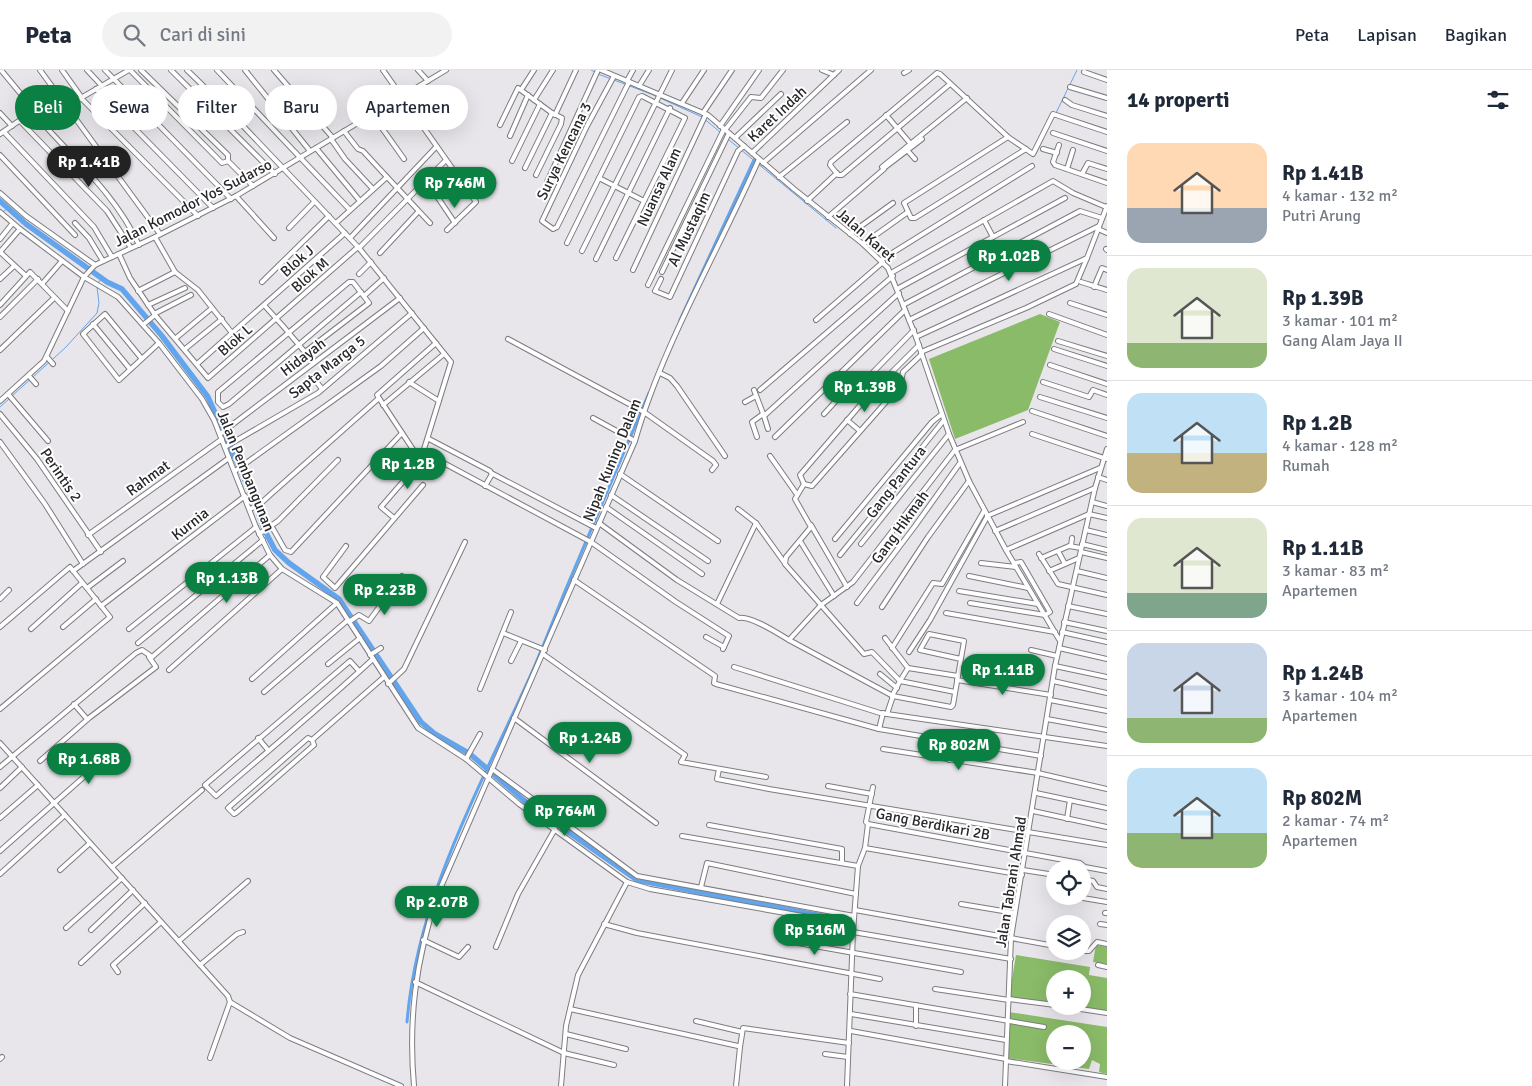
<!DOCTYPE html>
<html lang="id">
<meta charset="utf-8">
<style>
body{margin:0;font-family:Signika,sans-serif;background:#f2f2f3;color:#1f2937;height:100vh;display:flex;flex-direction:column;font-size:19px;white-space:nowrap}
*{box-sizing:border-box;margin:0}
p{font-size:16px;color:#747a83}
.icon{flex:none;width:28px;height:28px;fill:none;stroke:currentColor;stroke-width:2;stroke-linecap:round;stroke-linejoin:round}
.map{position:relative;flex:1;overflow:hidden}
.details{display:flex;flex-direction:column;background:#fff;width:425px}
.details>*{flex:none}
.top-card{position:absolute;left:15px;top:15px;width:475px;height:45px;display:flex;gap:10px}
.buttons{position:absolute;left:1046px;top:790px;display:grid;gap:10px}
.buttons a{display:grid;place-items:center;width:45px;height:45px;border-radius:50%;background:#fff;box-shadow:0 5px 20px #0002;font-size:25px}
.price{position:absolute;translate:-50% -42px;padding:0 11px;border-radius:18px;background:#0b8043;color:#fff;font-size:16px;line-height:32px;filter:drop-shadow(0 1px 2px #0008)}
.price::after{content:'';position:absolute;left:50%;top:30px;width:15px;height:11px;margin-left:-8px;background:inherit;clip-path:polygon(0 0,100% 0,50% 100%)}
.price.active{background:#222;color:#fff}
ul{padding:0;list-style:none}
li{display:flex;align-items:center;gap:15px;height:125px;padding:0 20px}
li+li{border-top:1px solid #e0e1e3}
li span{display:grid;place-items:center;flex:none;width:140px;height:100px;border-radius:15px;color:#555}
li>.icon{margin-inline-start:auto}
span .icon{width:60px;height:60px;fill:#fffc;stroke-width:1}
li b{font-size:21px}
h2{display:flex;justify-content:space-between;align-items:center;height:60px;padding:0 20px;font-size:21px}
.chip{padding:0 18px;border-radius:22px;background:#fff;box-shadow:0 5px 20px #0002;font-size:18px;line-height:45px}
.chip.active{background:#0b8043;color:#fff}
header{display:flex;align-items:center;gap:30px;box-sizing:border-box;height:70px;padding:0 25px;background:#fff;border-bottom:1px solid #e0e1e3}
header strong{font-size:24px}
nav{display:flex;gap:28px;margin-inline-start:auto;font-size:18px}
.search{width:350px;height:45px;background:#f2f2f3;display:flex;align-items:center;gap:12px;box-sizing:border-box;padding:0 18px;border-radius:28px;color:#747a83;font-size:19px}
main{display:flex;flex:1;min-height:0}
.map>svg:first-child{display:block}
</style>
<header>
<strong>Peta</strong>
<div class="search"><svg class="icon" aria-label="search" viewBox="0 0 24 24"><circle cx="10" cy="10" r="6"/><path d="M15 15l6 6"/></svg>Cari di sini</div>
<nav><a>Peta</a><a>Lapisan</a><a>Bagikan</a></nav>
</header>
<main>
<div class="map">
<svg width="1107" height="1016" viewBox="0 0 1107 1016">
<rect width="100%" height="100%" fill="#e8e6eb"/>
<g fill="#8abb68" fill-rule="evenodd">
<polygon points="1040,244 1060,252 1028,340 955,369 929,289"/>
<polygon points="1096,875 1107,877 1107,894 1093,892"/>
<polygon points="1016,885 1090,897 1089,905 1107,908 1107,942 1068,936 1082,936 1082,909 1055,909 1055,934 1009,927"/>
<path d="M 1009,942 L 1107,957 L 1107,1004 L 1099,1002 L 1100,994 L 1092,990 L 1089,999 L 1006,988 ZM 1055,964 L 1082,964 L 1082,991 L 1055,991 Z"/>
</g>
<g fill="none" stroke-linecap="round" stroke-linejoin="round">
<g stroke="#63a5ec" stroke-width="1">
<polyline points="591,0 595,2"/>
<polyline points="598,4 651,24 702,47 720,62"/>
<polyline points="1056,43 1077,0"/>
<polyline points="723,65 836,158"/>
<polyline points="1036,84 1054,46"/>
<polyline points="0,144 8,138"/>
<polyline points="98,213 102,208"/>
<polyline points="12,326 65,278 97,243 99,233 97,217"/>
<polyline points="0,337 9,329"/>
</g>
<g stroke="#63a5ec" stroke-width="3">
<polyline points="680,250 754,90"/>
<path d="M 407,952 C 417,827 482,714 532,602 C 544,575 554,548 565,521 C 593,455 621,389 649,323"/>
</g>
<polyline stroke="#63a5ec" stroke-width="5.5" points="0,131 26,154 107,212 122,219 162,266 208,327 256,435 264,459 275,480 289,493 339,529 421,652 435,664 470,684 527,733 637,810 847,851"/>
<defs>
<g id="minor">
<polyline points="1,0 35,41"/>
<polyline points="40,0 160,164"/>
<polyline points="62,0 82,28"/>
<polyline points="87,0 102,16"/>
<polyline points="105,0 231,129"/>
<polyline points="130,0 222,93 228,91"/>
<polyline points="141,0 228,85 228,91 253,116"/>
<polyline points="171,0 275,104"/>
<polyline points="187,0 225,37 359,178 451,292 420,392 381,437 394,448"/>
<polyline points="217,0 350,140"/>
<polyline points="245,0 310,81"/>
<polyline points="274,0 333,68"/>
<polyline points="383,0 476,132 447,160"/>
<polyline points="418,0 428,11"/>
<polyline points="601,0 708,45 794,119 863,174 888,198 916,267 949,364 969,411 1006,480 1060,571"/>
<polyline points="822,0 834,5"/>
<polyline points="1084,2 1107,10"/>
<polyline points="904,3 909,0"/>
<polyline points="614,6 587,56 542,151 553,159 557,157 629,12"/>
<polyline points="627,11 633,0"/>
<polyline points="950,14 842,105 838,105 830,95 831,92 937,3 940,4 1008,67 1033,84 1053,44 1107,62"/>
<polyline points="639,16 649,0"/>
<polyline points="1070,17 1107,28"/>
<polyline points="96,19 213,138"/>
<polyline points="521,20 534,0"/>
<polyline points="81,28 198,146"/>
<polyline points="534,30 553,0"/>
<polyline points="1065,30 1072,35 1107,46"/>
<polyline points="682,33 704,0"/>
<polyline points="67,36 129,0"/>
<polyline points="0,43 12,56"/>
<polyline points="703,43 732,0"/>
<polyline points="372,44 404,89"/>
<polyline points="555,45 576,0"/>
<polyline points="886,45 910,73"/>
<polyline points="20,51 107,141 131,178"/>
<polyline points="500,55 518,18 552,43"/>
<polyline points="720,56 759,0"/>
<path d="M 46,57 C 80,94 118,129 139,175"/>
<polyline points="725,60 751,27 761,28 783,0"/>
<polyline points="344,61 358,79 363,81 387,107"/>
<polyline points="4,62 94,157 112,187"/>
<polyline points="1053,63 1107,81"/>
<polyline points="0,64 58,24"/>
<polyline points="510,66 528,25"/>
<polyline points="1008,67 904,133 911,148 915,148 1026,79"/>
<polyline points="735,68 781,24"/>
<polyline points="331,69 345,89 373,119"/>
<polyline points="1059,75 1053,92 1055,95 1107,113"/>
<polyline points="316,78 360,131"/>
<polyline points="1043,79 1057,83"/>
<polyline points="907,80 915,89"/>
<polyline points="752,83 839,0"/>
<polyline points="0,85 75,165"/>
<polyline points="512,91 540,34"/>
<polyline points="763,93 871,0"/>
<polyline points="882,97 967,28"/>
<polyline points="525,98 552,43 562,48 561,54 536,105"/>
<polyline points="884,98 922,69"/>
<polyline points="451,99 432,119 455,153"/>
<polyline points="1067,99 1073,80"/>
<polyline points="1082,104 1088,93 1107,99"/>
<polyline points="779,107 847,52"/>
<polyline points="599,108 644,131"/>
<polyline points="547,112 598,0"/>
<polyline points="0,123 26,146 95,195"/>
<polyline points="236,126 274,168"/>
<polyline points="807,131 837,103"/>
<polyline points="0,142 20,159 84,207 118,227 159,273 202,329 214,350 256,457 270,485 282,499 337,533 418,658 466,689 519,734 627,812 650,819 853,855"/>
<polyline points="828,147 884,99"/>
<polyline points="984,150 993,167"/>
<polyline points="75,153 89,168 103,191"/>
<polyline points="336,153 387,107 430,153"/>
<polyline points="289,158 314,132"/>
<polyline points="1098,159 1107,163"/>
<polyline points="850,164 893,133"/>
<polyline points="155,167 175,202 198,220 232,263"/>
<polyline points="350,168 436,77"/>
<polyline points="0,169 12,154"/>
<polyline points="567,173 639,27 642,26 685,48 616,188"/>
<polyline points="863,174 908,142"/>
<polyline points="359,178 445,91"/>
<polyline points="1106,179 1107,180"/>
<polyline points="582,181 672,0"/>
<polyline points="0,182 26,206"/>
<polyline points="0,182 20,159"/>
<polyline points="380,183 418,142"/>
<polyline points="119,184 130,208 155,245 208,308 358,177"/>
<polyline points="596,189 670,38"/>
<polyline points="881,190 1032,96"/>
<polyline points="633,200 706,44"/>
<polyline points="662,202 729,63"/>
<polyline points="891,203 1053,111 1073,123 1106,137"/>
<polyline points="359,204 371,192"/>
<polyline points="0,209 14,196"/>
<polyline points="661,209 655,221 670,227 738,81 744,76"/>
<polyline points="262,212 329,146"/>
<polyline points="1081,212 1107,220"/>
<polyline points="42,214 62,191"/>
<polyline points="648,215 724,59"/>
<polyline points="1094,217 1102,198 1107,200"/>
<polyline points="897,219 1065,128"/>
<polyline points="138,221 175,202"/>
<polyline points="364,226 384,208"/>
<polyline points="1070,233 1107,245"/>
<polyline points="0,235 30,202 68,241"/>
<polyline points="148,235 185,218"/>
<path d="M 264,235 C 278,250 291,265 304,281 L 305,282 L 369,233 L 353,212 L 349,212 L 218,322 L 218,332 L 223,337 L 229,334 L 361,222"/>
<polyline points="903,235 1080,141 1102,148"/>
<polyline points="154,244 191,225"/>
<polyline points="1049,244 1107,265"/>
<polyline points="0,247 38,209"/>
<polyline points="816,250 883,192"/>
<polyline points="909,250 1099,156"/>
<polyline points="93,254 130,299"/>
<polyline points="144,254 155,245"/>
<polyline points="916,267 1087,188 1107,136"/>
<polyline points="176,268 212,238"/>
<polyline points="508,269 644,342 713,391 716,395 712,400"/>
<polyline points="1058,271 1107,286"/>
<polyline points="185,279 222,249"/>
<polyline points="1054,279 1107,296"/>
<polyline points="0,280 54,228"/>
<polyline points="921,282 1026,238 1076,214 1087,188"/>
<polyline points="47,287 53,294"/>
<polyline points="142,289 105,244 83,264 119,310 159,273"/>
<polyline points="197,294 345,163"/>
<polyline points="1050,295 1107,314"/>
<polyline points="660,303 670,308 677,316 725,386"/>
<polyline points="29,306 36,314"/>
<polyline points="316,311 322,319"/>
<polyline points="409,312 439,331"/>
<polyline points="1043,312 1089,327 1093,320 1107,325"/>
<polyline points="754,320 764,346 899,223"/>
<polyline points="760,320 893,206"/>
<polyline points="8,324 48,371"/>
<polyline points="1040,327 1107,348"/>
<polyline points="0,331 44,291 84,207 95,195 155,167 236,126 446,0"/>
<polyline points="745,332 756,326"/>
<polyline points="383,335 444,284"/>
<polyline points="1032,341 1107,366"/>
<polyline points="0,344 37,389 101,482"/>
<polyline points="824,344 845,321 852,324 914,260"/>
<polyline points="764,346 768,359"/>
<polyline points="593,348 635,371"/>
<polyline points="847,350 860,361"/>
<polyline points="220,364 400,228"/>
<polyline points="1032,364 1107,389"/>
<polyline points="757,367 752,352 763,344"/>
<polyline points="775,367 905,240"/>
<polyline points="429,369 490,401 492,404 485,416"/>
<polyline points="0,372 45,434 83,494"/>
<polyline points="225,377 318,323 412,243"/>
<polyline points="425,383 591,472 676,532 729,566 723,579"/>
<polyline points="422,385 416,384 377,325 436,273"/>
<polyline points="770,386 796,423"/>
<polyline points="235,401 381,296 424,258"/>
<polyline points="493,404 596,458"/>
<polyline points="620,404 718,471"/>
<polyline points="1098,407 1107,410"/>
<polyline points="804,414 795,429 811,457 786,487 785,494 864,584 872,582 900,611 892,626"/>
<polyline points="804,414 800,405 869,325 919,275"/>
<polyline points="804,414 812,416 900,316 903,302 922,284"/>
<polyline points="611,425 708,491"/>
<polyline points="1092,432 1107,436"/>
<polyline points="606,437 702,504"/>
<polyline points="250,439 259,435 271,424 378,329"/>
<polyline points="738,439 756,453 784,492"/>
<polyline points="987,446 1100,398"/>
<path d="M 599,453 L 677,510 L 739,548 C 750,545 779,564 789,570"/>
<polyline points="811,455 847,517"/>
<polyline points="272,457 285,480 291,482 402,363"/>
<polyline points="1086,460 1107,465"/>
<polyline points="995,461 1095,418"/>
<polyline points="259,464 278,451 338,390"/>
<polyline points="88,465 222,369"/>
<polyline points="835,469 932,352 942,344"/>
<polyline points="800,471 834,526"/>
<polyline points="861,474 949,364"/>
<polyline points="1082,474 1107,480"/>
<polyline points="346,476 323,507 335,518 423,415"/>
<polyline points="1071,476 1072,468"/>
<polyline points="1006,480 1089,444 1107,448"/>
<polyline points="1058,481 1065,494"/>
<polyline points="1081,482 1107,488"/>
<polyline points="1039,484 1058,514 1107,525"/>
<polyline points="840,485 916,392 920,380 944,350"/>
<polyline points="1041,488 1069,476 1081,478"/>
<polyline points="981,493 1016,497"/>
<polyline points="73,501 229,388"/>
<polyline points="1049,501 1079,488"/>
<polyline points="1077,501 1107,508"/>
<polyline points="969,506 1028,518"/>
<polyline points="574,510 715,606 714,613 716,614 879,659 1041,686"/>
<polyline points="87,518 123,491"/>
<polyline points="959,521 1038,534"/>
<polyline points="0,529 9,520"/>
<polyline points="857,533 915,456 960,393"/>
<polyline points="970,533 1045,545 1050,542 1021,492 1014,493"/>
<polyline points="717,534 756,453"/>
<polyline points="101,536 245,426"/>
<polyline points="1068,536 1107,544"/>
<polyline points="882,537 928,467 969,411"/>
<polyline points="946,543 1055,562"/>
<polyline points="349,552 359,545 369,551 402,506"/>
<polyline points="1064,552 1107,561"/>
<polyline points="0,557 70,497 110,547 0,639"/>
<polyline points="63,557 96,529"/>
<polyline points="31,559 82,513"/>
<polyline points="129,559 256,457"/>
<polyline points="1062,562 1107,572"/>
<polyline points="503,563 545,580"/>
<polyline points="706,567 724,577"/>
<polyline points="885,568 908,598 958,606"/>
<polyline points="138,573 263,470"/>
<polyline points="892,578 933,513 942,514 984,441"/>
<polyline points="1059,578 1107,589"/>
<polyline points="1031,580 1057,586"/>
<polyline points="909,582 930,550 987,447"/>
<polyline points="543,584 685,685 681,692 766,707"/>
<polyline points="370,585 381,578"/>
<polyline points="961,589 920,580 929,564 964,571 953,635 951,637 893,626 789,570 821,535 853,512 955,380 1023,352"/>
<polyline points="511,591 521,571"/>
<polyline points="328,594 360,568"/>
<polyline points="1055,596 1107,607"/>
<polyline points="734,597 880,643 1107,676"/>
<polyline points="908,598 900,611 955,622"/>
<polyline points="169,600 282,499"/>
<path d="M 359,601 L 350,591 L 205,715 L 216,726 C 268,681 322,636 373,589"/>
<polyline points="880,604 897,618"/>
<polyline points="252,609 337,533"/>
<polyline points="957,610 1051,625"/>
<polyline points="1053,611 1107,623"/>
<polyline points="388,614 404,599 465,472"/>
<polyline points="480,619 511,542"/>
<polyline points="264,622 348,550"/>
<polyline points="1050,630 1107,641"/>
<polyline points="74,634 87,649"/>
<polyline points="887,644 893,626"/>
<polyline points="514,648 656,753"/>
<polyline points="1047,649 1107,660"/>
<polyline points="879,659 883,643"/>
<polyline points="258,668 268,680"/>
<polyline points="312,670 314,675 236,743 234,744 228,738 308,668 312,670 384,607"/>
<polyline points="0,673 228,926 230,932 210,988"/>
<polyline points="883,679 1038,703 1107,719"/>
<polyline points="466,689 480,664"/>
<polyline points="949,690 953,671"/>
<polyline points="40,691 89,648 156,597 149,587"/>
<polyline points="0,697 136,583 142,580 152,587 270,485"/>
<polyline points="492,699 637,806 854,846"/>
<polyline points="719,699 717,709 769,719 1107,775"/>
<polyline points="828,716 872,724"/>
<polyline points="873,717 866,752 868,754 1080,793 1085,797 1107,801"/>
<polyline points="0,718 22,697"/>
<polyline points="1036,723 1107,738"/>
<polyline points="1033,741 1107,757"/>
<polyline points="0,748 38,715"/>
<polyline points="1067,749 1070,730"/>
<polyline points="709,755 842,779 842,793"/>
<polyline points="682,766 858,796"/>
<polyline points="865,778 1022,805"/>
<polyline points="0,781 112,682"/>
<polyline points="112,797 202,720"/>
<polyline points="60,800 90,773"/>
<polyline points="1023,800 1055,805"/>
<polyline points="0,804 65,745"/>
<polyline points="1082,809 1093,811 1097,817 1107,819"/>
<polyline points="701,817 707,793 856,824"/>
<polyline points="1083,828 1107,832"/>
<polyline points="961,834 1015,843"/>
<polyline points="855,840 1055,876"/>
<polyline points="1105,843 1107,843"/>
<polyline points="604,854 637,863 880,909"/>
<polyline points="1100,854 1107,855"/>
<polyline points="66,858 122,808"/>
<polyline points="91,860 133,820"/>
<polyline points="853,862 1011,889"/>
<polyline points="423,870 459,887 468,877"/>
<polyline points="781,870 961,902"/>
<polyline points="179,871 248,811"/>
<polyline points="496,877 518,824 555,759"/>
<polyline points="1082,881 1089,881 1097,872 1107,874"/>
<polyline points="81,893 145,833"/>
<polyline points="200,895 237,864 243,862"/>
<polyline points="1098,895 1107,897"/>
<polyline points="118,902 113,895 161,852"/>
<polyline points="415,912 564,983 614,995"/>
<polyline points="935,919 1009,930"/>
<polyline points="850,924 1044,957"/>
<polyline points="1009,929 1055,935"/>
<polyline points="230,932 290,968 401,1016"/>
<polyline points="1061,936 1107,943"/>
<polyline points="570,939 738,976 740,977 743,958 849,973"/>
<polyline points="851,944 1006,970"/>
<polyline points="696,951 742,962"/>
<polyline points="916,956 916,935"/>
<polyline points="851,961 1006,989"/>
<polyline points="566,964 626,979"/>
<polyline points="825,984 848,987"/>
<polyline points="0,989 2,987"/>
<polyline points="1006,991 1107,1007"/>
<path d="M 414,1016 C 408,948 416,891 437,826 L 635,371 C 662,276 719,180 759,89"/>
<polyline points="561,1016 566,956 578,905 627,812"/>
<polyline points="736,1016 740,977"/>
<polyline points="847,1016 853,862 858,796 865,778 868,754"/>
<polyline points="1005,1016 1011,868 1015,843 1055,596 1095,418 1107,379"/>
</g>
</defs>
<use href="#minor" stroke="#7d7c80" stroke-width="6"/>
<use href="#minor" stroke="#fff" stroke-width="4"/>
</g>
<g text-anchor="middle" stroke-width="4" stroke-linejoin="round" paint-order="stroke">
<g font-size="15" fill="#282729" stroke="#fff">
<text transform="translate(777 44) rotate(-43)" y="5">Karet Indah</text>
<text transform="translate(564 81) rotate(-64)" y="5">Surya Kencana 3</text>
<text transform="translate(659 117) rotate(-65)" y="5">Nuansa Alam</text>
<text transform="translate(193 133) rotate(-27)" y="5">Jalan Komodor Yos Sudarso</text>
<text transform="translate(689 159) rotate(-65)" y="5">Al Mustaqim</text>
<text transform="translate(866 165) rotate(41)" y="5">Jalan Karet</text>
<text transform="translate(297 191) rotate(-42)" y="5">Blok J</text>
<text transform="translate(310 205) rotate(-41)" y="5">Blok M</text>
<text transform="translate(235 270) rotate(-41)" y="5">Blok L</text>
<text transform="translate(303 287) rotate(-37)" y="5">Hidayah</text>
<text transform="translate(327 297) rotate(-38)" y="5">Sapta Marga 5</text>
<text transform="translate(612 390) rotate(-68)" y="5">Nipah Kuning Dalam</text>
<text transform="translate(246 401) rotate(68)" y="5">Jalan Pembangunan</text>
<text transform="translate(61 405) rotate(56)" y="5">Perintis 2</text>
<text transform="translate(148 408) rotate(-36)" y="5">Rahmat</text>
<text transform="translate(896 412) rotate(-52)" y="5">Gang Pantura</text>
<text transform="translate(190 454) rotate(-38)" y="5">Kurnia</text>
<text transform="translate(900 457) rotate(-54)" y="5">Gang Hikmah</text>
<text transform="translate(933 754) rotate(11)" y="5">Gang Berdikari 2B</text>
<text transform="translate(1011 812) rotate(-81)" y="5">Jalan Tabrani Ahmad</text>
</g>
</g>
</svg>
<div class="buttons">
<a><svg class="icon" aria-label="locate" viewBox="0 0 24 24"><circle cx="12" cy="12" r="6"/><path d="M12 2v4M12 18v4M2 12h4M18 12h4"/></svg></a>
<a><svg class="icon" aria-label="layers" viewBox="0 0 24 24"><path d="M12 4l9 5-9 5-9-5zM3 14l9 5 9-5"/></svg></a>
<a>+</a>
<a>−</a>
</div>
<b class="price active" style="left:89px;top:118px">Rp 1.41B</b>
<b class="price" style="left:455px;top:139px">Rp 746M</b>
<b class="price" style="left:1009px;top:212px">Rp 1.02B</b>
<b class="price" style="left:865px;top:343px">Rp 1.39B</b>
<b class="price" style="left:408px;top:420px">Rp 1.2B</b>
<b class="price" style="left:227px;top:534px">Rp 1.13B</b>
<b class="price" style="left:385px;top:546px">Rp 2.23B</b>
<b class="price" style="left:1003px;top:626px">Rp 1.11B</b>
<b class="price" style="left:590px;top:694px">Rp 1.24B</b>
<b class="price" style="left:959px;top:701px">Rp 802M</b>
<b class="price" style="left:89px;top:715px">Rp 1.68B</b>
<b class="price" style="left:565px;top:767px">Rp 764M</b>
<b class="price" style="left:437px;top:858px">Rp 2.07B</b>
<b class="price" style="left:815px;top:886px">Rp 516M</b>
<div class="top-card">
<a class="chip active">Beli</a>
<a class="chip">Sewa</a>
<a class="chip">Filter</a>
<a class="chip">Baru</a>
<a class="chip">Apartemen</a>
</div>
</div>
<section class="details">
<h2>14 properti<svg class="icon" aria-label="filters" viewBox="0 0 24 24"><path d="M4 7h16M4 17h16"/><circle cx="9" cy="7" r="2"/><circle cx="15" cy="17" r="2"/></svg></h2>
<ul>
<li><span style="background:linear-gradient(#ffd9b3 65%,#9aa5b1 0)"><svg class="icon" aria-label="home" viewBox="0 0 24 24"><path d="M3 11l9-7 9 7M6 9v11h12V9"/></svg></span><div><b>Rp 1.41B</b><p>4 kamar · 132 m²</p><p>Putri Arung</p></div></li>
<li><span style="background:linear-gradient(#dfe7d0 75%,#8fb573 0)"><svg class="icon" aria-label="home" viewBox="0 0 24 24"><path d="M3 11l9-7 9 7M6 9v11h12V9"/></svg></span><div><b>Rp 1.39B</b><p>3 kamar · 101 m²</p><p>Gang Alam Jaya II</p></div></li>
<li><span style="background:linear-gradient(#bfe0f5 60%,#c2b280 0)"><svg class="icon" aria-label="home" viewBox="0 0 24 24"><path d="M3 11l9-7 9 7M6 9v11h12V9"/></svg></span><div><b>Rp 1.2B</b><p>4 kamar · 128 m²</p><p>Rumah</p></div></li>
<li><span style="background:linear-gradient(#dfe7d0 75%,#7fa58c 0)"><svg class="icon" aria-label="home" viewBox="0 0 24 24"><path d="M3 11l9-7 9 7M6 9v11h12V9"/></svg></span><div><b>Rp 1.11B</b><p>3 kamar · 83 m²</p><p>Apartemen</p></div></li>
<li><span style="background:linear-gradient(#c9d6e8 75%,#8fb573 0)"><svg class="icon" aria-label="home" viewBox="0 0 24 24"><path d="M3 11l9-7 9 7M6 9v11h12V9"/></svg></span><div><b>Rp 1.24B</b><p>3 kamar · 104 m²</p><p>Apartemen</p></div></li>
<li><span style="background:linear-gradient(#bfe0f5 65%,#8fb573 0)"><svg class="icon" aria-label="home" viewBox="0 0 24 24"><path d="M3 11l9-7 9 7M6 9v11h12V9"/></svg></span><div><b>Rp 802M</b><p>2 kamar · 74 m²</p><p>Apartemen</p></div></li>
</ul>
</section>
</main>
